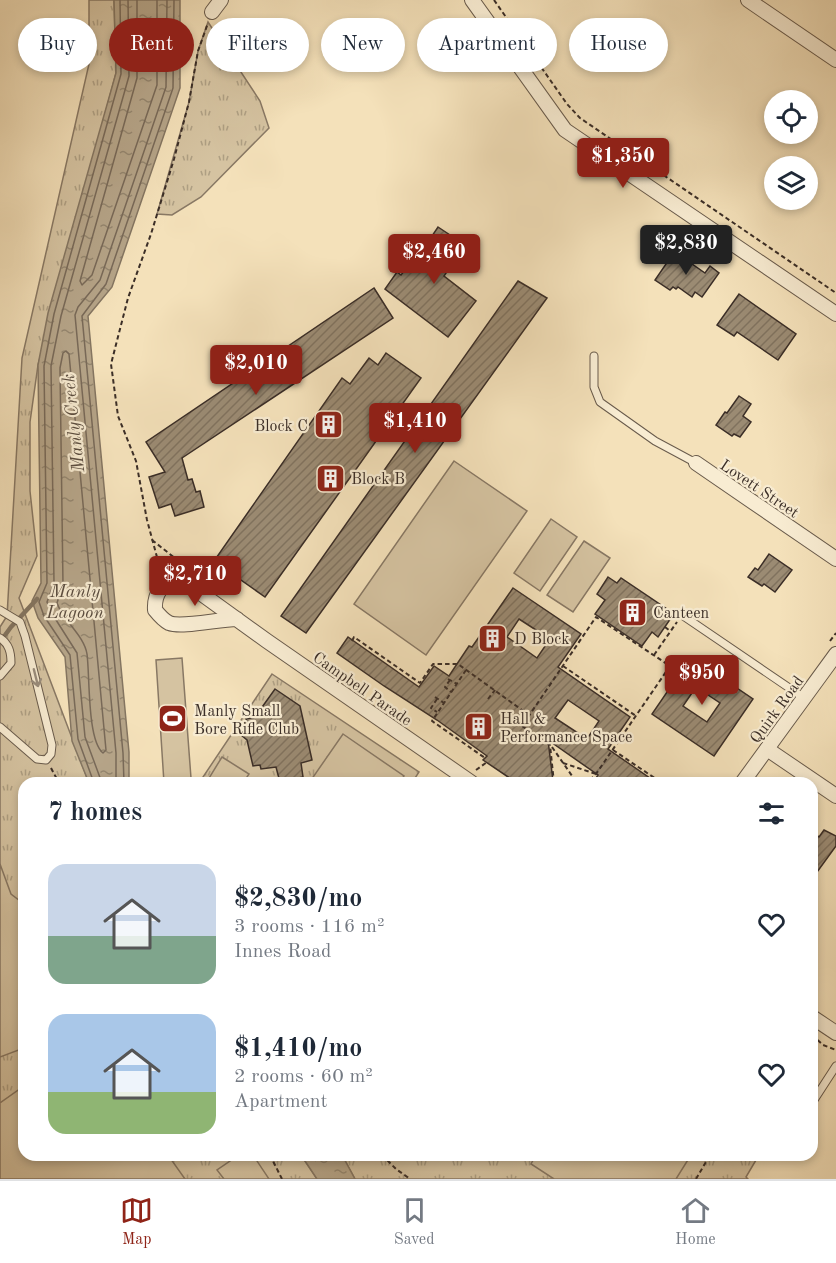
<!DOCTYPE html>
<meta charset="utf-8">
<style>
body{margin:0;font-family:"Old Standard TT",serif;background:#f6f6f7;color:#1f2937;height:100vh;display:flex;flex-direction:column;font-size:22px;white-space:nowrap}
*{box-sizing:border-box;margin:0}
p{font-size:20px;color:#747a83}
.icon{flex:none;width:33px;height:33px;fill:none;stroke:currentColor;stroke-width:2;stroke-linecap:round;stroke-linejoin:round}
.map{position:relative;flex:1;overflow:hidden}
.side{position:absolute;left:18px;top:777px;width:800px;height:384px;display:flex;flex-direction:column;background:#fff;border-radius:18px;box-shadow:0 3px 9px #0003}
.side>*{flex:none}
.banner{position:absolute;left:18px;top:18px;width:801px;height:54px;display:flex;gap:12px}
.fabs{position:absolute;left:764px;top:90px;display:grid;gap:12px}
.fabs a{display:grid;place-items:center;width:54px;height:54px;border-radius:50%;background:#fff;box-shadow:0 3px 9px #0003;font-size:30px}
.price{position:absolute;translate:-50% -51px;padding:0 14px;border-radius:6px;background:#8f2418;color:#fff;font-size:20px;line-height:39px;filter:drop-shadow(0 2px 3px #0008)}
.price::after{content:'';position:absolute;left:50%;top:36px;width:18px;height:14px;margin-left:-9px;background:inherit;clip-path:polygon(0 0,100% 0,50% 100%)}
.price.active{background:#222;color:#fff}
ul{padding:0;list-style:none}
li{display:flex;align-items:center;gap:18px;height:150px;padding:0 30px}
li span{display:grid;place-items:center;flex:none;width:168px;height:120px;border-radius:18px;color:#555}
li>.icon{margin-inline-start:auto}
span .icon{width:72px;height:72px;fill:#fffc;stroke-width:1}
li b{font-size:26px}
h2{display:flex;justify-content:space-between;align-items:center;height:72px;padding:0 30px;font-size:26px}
.chip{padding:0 21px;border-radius:27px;background:#fff;box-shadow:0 3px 9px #0003;font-size:21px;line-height:54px}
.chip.active{background:#8f2418;color:#fff}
.menu{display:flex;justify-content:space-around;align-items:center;height:84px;border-top:2px solid #e0e1e3;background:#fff;font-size:16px;color:#747a83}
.menu a{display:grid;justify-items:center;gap:3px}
.menu .active{color:#8f2418}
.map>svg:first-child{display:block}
</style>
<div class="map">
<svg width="836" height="1179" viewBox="0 0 836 1179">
<defs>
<pattern id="grass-tufts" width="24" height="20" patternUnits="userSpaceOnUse" patternTransform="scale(1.5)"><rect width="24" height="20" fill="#d5c3a1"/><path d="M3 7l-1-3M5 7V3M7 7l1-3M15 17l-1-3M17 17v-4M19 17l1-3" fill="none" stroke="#ae9f83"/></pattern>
<pattern id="water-ripples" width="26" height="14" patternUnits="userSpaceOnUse" patternTransform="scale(1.5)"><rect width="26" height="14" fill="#b5a488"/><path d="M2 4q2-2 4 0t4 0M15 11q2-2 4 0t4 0" fill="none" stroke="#94866f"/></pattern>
<pattern id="building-hatch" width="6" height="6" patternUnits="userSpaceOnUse" patternTransform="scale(1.5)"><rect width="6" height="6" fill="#9b8b73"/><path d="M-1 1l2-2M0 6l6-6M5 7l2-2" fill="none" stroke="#80725e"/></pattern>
</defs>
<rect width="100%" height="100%" fill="#f4e1ba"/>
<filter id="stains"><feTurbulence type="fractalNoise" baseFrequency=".00333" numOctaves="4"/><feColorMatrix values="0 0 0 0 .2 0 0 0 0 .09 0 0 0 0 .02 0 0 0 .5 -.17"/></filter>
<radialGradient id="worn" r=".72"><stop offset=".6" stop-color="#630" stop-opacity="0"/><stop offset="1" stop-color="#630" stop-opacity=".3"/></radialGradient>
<g fill="url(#grass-tufts)" stroke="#887864" stroke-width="1.5">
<polygon points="89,0 114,0 116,73 38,365 30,422 30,491 37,556 19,598 89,783 24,783 24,1155 301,1155 317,1179 0,1179 0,627 7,616 22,358 89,64"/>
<polygon points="208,22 260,101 269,128 201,197 172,215 157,214 189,102 198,51"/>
<polygon points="272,674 419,772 415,778 421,783 199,783"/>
<polygon points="342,1155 759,1155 746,1177 748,1179 355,1179"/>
</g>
<g fill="#d5c3a1" stroke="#887864" stroke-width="1.5">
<polygon points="454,461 527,511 426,655 354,604"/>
<polygon points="551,519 577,537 540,591 514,573"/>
<polygon points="584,541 610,558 573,612 547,595"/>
<polygon points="182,658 191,778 184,779 184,783 164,783 156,660"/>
<polygon points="343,734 404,776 399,783 309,783"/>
<polygon points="222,757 249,774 243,783 206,783"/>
<polygon points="0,864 11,894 24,904 24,1048 0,1057"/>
<polygon points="24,1086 24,1155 168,1155 185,1179 0,1179 0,1103"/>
<polygon points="239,1155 253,1155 269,1179 224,1179 217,1170"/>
<polygon points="536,1155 691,1155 676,1179 554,1179 531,1164"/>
</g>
<g fill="url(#water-ripples)" stroke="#847561" stroke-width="1.5">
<polygon points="114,0 180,0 180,88 112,287 88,316 129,752 129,783 89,783 72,741 65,657 38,618 32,601 41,583 38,365 48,313 116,73"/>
<polygon points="301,1155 342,1155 355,1179 317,1179"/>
</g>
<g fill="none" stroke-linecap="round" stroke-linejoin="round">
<g stroke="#786958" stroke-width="1.5">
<polyline points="137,0 137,78 80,281 82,285 92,275 157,85 157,0"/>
<path d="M 66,351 L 69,354 L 106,750 L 103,753 C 87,740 90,676 87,654 C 84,635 63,621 57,603 L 63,584 L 60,368 L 63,353 Z"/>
<polyline points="94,783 78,739 70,655 44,616 39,602 47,583 44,366 54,314 121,74 120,0"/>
<polyline points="102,783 85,737 77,653 51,612 47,602 54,583 51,366 61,316 129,76 128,0"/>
<polyline points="116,783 116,753 75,315 78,307 100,280 166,87 167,0"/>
<polyline points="124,783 123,753 82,316 106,284 173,88 174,0"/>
</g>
<polyline stroke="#847561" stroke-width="4.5" points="0,642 11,627 37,599"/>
</g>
<g fill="url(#building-hatch)" stroke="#3b2e27" stroke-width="1.5" fill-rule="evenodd">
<polygon points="438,227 465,245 444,276 476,301 448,337 385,289 397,272 401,275 417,255 418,257"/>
<polygon points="677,248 687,255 685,259 705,273 710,266 719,273 702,297 695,292 692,297 678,287 676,289 673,287 670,290 655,280"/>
<polygon points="518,281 547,298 306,633 281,616"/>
<polygon points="374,288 393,318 182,458 188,480 192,479 196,492 200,491 204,507 175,516 171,504 159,508 149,477 165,472 146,442"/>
<polygon points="739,294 796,334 778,360 737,332 734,336 717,325"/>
<polygon points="386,353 421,378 265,597 214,561 342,378 350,384 369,358 378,365"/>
<polygon points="739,396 751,404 743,416 751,422 740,437 734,434 732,436 716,425 725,412 727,413"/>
<polygon points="769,554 792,570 775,592 764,584 762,586 748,577 755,568 758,570"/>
<polygon points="608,577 617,583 621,578 667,609 664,614 671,618 658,637 652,632 642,646 595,614 605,600 597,594"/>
<path d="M 513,588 L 581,634 L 558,667 L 630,717 L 608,749 L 657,783 L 593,783 L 598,775 L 548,740 L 553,781 L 517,783 L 483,760 L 487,756 L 437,720 L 384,686 L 337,653 L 348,637 L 419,687 L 434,666 L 449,676 L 469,646 L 472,647 ZM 519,619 L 550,639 L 537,658 L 507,637 ZM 568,700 L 599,721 L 587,739 L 555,718 Z"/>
<path d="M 691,657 L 753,699 L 714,756 L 652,714 ZM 696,687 L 720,703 L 707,722 L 683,706 Z"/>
<polygon points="275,689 300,706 312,760 301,763 303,777 280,782 276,767 261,769 260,765 253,766 247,740 241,735 248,726 246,719 255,717"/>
<polygon points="824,830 836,836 836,846 812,879 812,831 819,837"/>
</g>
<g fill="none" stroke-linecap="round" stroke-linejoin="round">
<defs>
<g id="lane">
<polyline points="594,356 594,387 600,402 655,441 696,463"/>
<polyline points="0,610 20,622 25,636 52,745 51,754 46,760 37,759 0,727"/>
<polyline points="682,615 804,698"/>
<path d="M 0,638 C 9,644 11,652 11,663 L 0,676"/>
<polyline points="812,1103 836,1066"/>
</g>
<g id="street">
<polyline points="472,0 565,130 836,314"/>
<polyline points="748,0 836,60"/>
<polyline points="212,12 221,0"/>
<polyline points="696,463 836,559"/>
<path d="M 237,619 C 219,619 182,628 169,623 C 163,620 159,615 155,610 C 154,593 162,584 177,579 L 188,584 L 267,641 L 472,783"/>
<polyline points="767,749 836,796"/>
<polyline points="742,783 836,654"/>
<polyline points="812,1017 836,1033"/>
</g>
</defs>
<use href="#lane" stroke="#695b4c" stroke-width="9"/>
<use href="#street" stroke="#695b4c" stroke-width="16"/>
<g stroke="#3b2e27" stroke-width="2" stroke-dasharray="4.5 3" stroke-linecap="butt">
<polyline points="494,0 567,104 580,118 836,293"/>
<polyline points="152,540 185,566"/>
<polyline points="161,572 147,520 136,461 118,416 111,364 128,298 151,234 174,159 189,102 198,51 208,23"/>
<polyline points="665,627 670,631"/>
<polyline points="352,641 354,637 420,683 433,664 458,664 529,715"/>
<polyline points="830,641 836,633"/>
<polyline points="654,655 677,622"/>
<polyline points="563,666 636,716"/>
<polyline points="670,666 680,673"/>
<polyline points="466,670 432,721 485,758"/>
<polyline points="448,679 457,684"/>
<polyline points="450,680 445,687 451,692"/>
<polyline points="435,697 444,703"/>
<polyline points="437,699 431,708 437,712"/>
<polyline points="488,699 495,690"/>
<polyline points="552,747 577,783"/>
<polyline points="613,750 662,783"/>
<polyline points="563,763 596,774"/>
<polyline points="51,768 59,783"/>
<polyline points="476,770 487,762"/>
<polyline points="509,783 512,779"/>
<polyline points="554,783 550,745 522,726 596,617 670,666 596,774 587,783"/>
<polyline points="576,783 588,782"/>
<polyline points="812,1035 823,1045 836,1050"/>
<polyline points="270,1155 282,1179"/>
<polyline points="382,1155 396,1169 410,1179"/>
<polyline points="696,1179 710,1155"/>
</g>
<use href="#lane" stroke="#f8ecd2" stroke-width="7"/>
<use href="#street" stroke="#f8ecd2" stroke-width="14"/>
</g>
<defs><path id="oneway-shaft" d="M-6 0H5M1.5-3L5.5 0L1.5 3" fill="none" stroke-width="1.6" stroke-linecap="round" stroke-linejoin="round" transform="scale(1.5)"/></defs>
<use stroke="#9a8d7c" href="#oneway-shaft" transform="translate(36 678) rotate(76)"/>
<defs>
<symbol id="building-square" viewBox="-11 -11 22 22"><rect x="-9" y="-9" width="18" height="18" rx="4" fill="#8f2418" stroke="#f8ecd2"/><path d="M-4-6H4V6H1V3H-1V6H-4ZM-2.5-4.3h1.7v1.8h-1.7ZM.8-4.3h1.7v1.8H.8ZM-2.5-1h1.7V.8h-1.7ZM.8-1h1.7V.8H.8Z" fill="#fff"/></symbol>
<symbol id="stadium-square" viewBox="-11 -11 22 22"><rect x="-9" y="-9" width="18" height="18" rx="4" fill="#8f2418" stroke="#f8ecd2"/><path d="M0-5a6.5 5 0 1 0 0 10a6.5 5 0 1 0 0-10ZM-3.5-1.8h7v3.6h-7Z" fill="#fff"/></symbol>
</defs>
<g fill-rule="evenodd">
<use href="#building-square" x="312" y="408" width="33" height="33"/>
<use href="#building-square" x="314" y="462" width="33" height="33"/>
<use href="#building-square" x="616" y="596" width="33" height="33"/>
<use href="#building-square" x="476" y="622" width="33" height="33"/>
<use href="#stadium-square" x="156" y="702" width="33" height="33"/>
<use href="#building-square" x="462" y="710" width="33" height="33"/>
</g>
<g text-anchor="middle" stroke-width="4.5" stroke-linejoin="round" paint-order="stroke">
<g font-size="16" fill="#3b2e27" stroke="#f8ecd2" text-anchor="start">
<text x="308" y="431" text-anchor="end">Block C</text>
<text x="351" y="484">Block B</text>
<text x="653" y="618">Canteen</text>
<text x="514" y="644">D Block</text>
<text x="194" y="716">Manly Small<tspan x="194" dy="18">Bore Rifle Club</tspan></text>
<text x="500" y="724">Hall &amp;<tspan x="500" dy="18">Performance Space</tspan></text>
</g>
<g font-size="16" fill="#3b2e27" stroke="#f8ecd2">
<text transform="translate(760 488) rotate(34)" y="6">Lovett Street</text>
<text transform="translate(363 688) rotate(35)" y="6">Campbell Parade</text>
<text transform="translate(776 709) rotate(-54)" y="6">Quirk Road</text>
</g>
<g font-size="18" font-style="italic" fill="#5a4c3f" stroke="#f8ecd2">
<text transform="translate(73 423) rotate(-96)" y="6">Manly Creek</text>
<text x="75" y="597">Manly<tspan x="75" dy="21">Lagoon</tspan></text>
</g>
</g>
<rect width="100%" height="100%" filter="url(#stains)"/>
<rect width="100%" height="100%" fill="url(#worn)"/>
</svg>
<div class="fabs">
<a><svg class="icon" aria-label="locate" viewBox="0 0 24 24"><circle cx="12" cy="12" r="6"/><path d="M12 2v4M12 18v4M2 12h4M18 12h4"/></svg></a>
<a><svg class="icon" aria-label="layers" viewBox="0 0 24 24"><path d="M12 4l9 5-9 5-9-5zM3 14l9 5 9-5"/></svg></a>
</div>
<b class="price" style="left:623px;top:189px">$1,350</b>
<b class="price active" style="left:686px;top:276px">$2,830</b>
<b class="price" style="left:434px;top:285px">$2,460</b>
<b class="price" style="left:256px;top:396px">$2,010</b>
<b class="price" style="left:415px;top:454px">$1,410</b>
<b class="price" style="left:195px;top:607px">$2,710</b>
<b class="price" style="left:702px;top:706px">$950</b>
<div class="banner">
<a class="chip">Buy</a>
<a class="chip active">Rent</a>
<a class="chip">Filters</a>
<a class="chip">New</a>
<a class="chip">Apartment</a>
<a class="chip">House</a>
</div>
<section class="side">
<h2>7 homes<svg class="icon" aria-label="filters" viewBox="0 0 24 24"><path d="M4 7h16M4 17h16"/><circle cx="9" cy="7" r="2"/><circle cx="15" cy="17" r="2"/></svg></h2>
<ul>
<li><span style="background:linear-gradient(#c9d6e8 60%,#7fa58c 0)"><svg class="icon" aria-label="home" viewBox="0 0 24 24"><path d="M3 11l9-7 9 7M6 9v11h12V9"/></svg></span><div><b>$2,830/mo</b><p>3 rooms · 116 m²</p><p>Innes Road</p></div><svg class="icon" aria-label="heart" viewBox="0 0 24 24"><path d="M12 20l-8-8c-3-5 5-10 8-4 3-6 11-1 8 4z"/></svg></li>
<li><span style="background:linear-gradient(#a9c7e8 65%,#8fb573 0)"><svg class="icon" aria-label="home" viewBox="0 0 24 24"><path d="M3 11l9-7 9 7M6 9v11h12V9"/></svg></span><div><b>$1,410/mo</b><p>2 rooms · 60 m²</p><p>Apartment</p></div><svg class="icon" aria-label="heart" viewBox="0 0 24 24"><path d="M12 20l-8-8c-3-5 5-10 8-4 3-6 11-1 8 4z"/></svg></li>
</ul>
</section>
</div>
<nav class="menu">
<a class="active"><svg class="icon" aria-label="map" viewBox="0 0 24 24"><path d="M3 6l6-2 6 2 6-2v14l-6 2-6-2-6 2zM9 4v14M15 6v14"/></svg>Map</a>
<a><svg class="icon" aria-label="saved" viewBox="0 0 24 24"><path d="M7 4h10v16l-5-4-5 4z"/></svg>Saved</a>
<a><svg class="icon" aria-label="home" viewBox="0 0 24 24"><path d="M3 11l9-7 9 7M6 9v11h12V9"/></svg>Home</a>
</nav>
